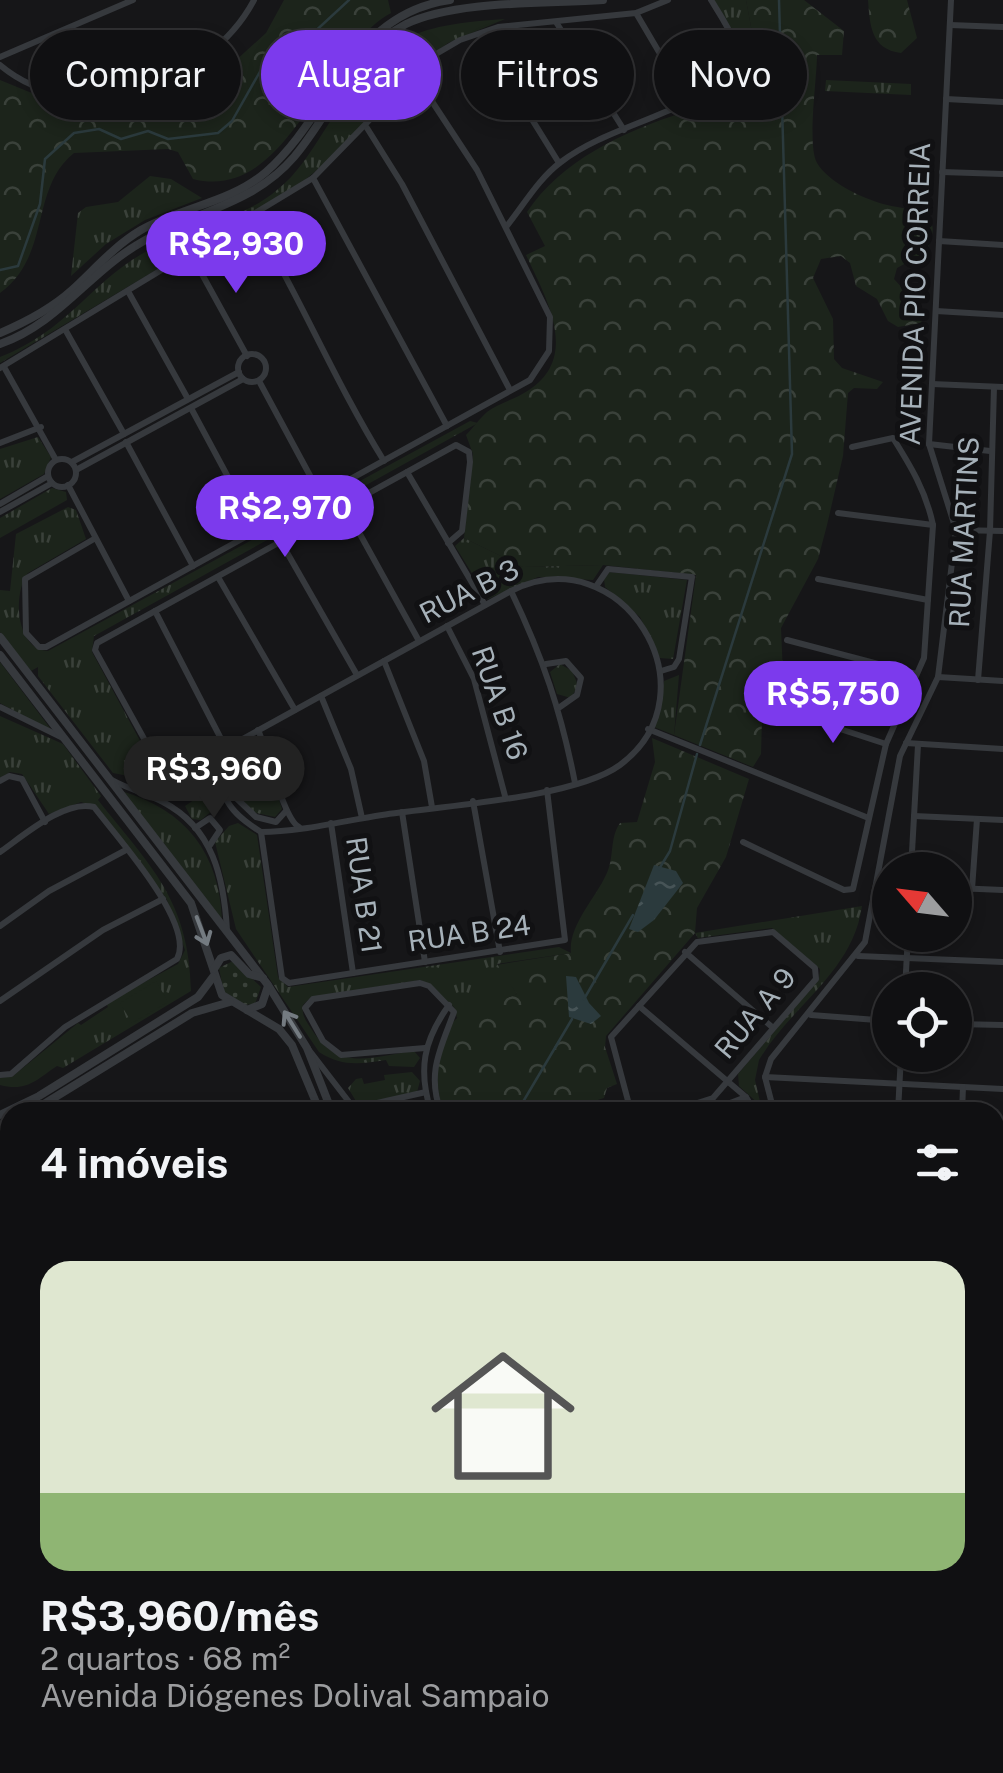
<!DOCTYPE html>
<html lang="pt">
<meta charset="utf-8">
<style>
body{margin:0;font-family:"Public Sans",sans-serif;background:#1e1e20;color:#f1f3f6;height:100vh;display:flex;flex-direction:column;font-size:38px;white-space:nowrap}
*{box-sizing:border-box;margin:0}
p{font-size:32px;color:#9c9d9f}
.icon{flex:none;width:55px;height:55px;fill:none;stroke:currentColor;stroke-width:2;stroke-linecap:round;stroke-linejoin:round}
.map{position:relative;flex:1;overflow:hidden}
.sheet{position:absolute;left:0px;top:1102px;width:1005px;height:672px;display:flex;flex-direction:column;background:#101012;border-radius:30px 30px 0 0;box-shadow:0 5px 15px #0003,0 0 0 2px #303032}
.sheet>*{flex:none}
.banner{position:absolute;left:30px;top:30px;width:945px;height:90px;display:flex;gap:20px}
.needle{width:65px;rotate:298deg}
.tools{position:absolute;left:872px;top:852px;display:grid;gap:20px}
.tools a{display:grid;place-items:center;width:100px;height:100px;border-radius:50%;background:#101012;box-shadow:0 5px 15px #0003,0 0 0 2px #303032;font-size:50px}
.price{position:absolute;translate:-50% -85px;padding:0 22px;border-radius:35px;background:#7c3aed;color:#fff;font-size:32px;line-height:65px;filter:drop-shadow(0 2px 5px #0008)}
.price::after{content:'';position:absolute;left:50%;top:60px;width:30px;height:22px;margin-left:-15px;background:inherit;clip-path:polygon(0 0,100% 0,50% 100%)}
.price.on{background:#222;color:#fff}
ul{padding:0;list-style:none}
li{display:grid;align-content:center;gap:20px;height:530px;padding:0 40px}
li span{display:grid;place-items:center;height:310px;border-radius:30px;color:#555}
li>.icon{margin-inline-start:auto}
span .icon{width:180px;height:180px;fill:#fffc;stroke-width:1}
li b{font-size:42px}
h2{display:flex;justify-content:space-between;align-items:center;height:120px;padding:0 40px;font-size:42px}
.pill{padding:0 35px;border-radius:45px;background:#101012;box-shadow:0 5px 15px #0003,0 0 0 2px #303032;font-size:35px;line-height:90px}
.pill.on{background:#7c3aed;color:#fff}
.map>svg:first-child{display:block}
</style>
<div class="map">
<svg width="1003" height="1773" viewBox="0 0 1003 1773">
<defs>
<pattern id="grass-dots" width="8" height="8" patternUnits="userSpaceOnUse" patternTransform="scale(2.5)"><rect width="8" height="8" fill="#1c241b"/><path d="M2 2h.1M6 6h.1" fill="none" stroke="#3a413a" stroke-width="1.8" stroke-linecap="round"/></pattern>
<pattern id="forest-crowns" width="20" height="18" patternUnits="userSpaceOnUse" patternTransform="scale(2.5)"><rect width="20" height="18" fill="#1c241b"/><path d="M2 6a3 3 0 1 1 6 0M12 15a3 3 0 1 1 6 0" fill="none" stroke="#3a413a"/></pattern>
<pattern id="park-tufts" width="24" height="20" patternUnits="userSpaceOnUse" patternTransform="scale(2.5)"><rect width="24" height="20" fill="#1c241b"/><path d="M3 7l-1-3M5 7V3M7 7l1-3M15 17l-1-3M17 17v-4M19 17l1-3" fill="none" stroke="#3a413a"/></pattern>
<pattern id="water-ripples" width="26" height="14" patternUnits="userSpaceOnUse" patternTransform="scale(2.5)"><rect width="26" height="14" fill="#2b3a3d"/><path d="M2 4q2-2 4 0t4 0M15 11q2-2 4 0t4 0" fill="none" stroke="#475457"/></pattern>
</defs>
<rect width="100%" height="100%" fill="#161618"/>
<polygon fill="url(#grass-dots)" points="233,961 261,987 255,1004 242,1005 224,994 219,968"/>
<g fill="url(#forest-crowns)">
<path d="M 284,0 L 388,0 L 391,13 C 321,51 288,203 193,179 L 178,152 L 168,149 L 74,153 C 29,189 52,255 0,293 L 0,80 L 56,103 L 63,112 L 114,114 L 234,62 L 266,33 Z"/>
<path d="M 746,0 L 804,0 L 844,31 L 842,55 L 817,55 C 817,78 807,146 817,163 C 828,182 862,198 883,204 C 911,212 948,206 926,252 L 897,268 L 894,279 L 924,312 L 921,323 L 898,327 L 888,321 L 877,299 L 856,286 L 850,263 L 841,256 L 821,259 L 813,278 L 833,319 L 834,359 L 842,368 L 883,382 L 877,389 L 854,388 L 848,393 L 843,456 L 827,525 L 818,559 L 781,628 L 783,675 L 762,718 L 761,754 L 753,767 L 674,735 L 696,575 L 603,565 L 523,567 L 464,538 L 473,454 L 466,435 C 473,428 480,418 487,412 C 499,403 516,399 529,390 C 581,356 545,296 526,255 L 545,246 L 527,212 C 561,161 624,131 682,113 C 699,107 719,107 734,96 L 744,74 L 740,47 L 754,43 Z"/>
<path d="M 868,0 L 907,0 L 917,38 L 901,53 C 871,49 870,26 868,0 Z"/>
<path d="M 652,738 L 749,779 L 726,857 L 697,908 L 695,933 L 606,1036 L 605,1047 L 617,1084 L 607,1088 L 604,1098 L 578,1106 L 579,1112 L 444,1112 C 434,1087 433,1040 456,1019 C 470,1007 499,1001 517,994 L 496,965 L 571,953 C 568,926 595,899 606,875 C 615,857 609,839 620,823 L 637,822 L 655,762 Z"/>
<polygon points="184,1765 464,1765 472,1773 176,1773"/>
</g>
<g fill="url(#park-tufts)">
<polygon points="714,0 746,0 754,43 740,47"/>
<path d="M 505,19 L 448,43 L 424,60 L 348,144 L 300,184 L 0,363 L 0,357 C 69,330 89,283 147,251 C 189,227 239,222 277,190 C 297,174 310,153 324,131 C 384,43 396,26 505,19 Z"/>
<polygon points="826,80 911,84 911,95 825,91"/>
<polygon points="150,176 171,179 202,198 145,220 106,244 71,276 78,213 86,207 118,202"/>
<path d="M 470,421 L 478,423 L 94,636 L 92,652 L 158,774 L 174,781 L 210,762 L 217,765 L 215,777 L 181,796 L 144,779 L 113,773 L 38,676 L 38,667 L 31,671 L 0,632 L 0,590 L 10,591 L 16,534 L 68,507 L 76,510 L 86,539 L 28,573 C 12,594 16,650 48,651 Z"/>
<polygon points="38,437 51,457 44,474 0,499 0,449"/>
<polygon points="52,488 66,492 67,500 0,538 0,518"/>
<polygon points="464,538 523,567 603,565 593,580 538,577 488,599 455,546"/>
<polygon points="609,572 687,580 673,659 660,658 640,617 605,587 604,579"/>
<polygon points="0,662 53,732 0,703"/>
<polygon points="560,664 572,671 578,685 571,698 557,694 550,672"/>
<polygon points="679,675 674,735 654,727 664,681"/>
<path d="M 0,716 L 63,744 L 101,796 L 98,800 C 151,867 189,900 191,991 L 63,1068 L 57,1066 C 36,1080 27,1092 0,1085 L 0,1078 L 13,1076 L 78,1023 L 81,1025 L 108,1007 L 106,1003 L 178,964 L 185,950 L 167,900 L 98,808 L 81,802 L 49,814 L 22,774 L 10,772 L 0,778 Z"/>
<polygon points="252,748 263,751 282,809 275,817 252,812 236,792 239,761"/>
<polygon points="213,787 220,792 220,804 201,820 192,819 185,806"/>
<path d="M 121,791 C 186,810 219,853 222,920 Z"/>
<path d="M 238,823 L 257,835 L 278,977 L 288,987 L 559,947 L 571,953 L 497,964 L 517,994 L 457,1018 L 454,1007 L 421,980 L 311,997 L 303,1005 C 301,1017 308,1023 314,1033 C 341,1072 373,1056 414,1051 L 420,1058 L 414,1067 L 389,1066 L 386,1060 C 360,1064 342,1067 319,1052 L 236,929 L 215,842 L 229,826 Z"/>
<path d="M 862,906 C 853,972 791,1006 759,1060 L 755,1080 L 761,1106 L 739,1086 L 738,1074 L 819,979 L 820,969 L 772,928 L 698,938 L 695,933 Z"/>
<polygon points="412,1072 420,1081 417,1092 359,1106 348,1088 356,1079 362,1078 364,1084 385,1080 384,1075"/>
</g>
<g fill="#1c241b">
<polygon points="370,83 381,92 344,138 332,129"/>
<polygon points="156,981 168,1002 132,1023 120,1003"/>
</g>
<g fill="url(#water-ripples)">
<polygon points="654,865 676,871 683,883 654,920 638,932 629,929"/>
<polygon points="566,976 576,977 589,1003 601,1016 591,1024 569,1017"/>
</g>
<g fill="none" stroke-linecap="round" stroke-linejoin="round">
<g stroke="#2b3a3d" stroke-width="2.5">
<polyline points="0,270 18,266 40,204 45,159 74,133 99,129 121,139 148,131 168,139 218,133 232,121 266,61 278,52 296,49 349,0"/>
<polyline points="700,745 792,454 779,0"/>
<polyline points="659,869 670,851 697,754"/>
<polyline points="584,999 633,915"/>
<polyline points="517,1112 572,1019"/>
</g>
<g stroke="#36393d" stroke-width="6">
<polyline points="636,13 689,103"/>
<polyline points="556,22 624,130"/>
<polyline points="950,25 1003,27"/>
<polyline points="479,34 559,163"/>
<polyline points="0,57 133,0"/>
<path d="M 0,65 C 78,131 210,84 254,0"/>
<polyline points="946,99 1003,102"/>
<polyline points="367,128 402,184 510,390"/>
<polyline points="942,172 1003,174"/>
<polyline points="313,178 447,426"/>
<path d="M 253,218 C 300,297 335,382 384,461"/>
<path d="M 506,227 C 523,206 539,178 561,162 C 591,139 631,127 665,112 C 683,104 726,103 736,85 C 751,59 724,21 711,0"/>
<polyline points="939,241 1003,245"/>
<polyline points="192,256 247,356"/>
<polyline points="129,293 188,399"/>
<polyline points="936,311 1003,315"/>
<polyline points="66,331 124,434"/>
<circle cx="252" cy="368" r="14"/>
<polyline points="4,367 56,460"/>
<polyline points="0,368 313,178 431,57 460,40 498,27 636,13 668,0"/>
<polyline points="259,381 321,496"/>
<polyline points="932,384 1003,387"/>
<polyline points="191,408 257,531"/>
<polyline points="126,442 193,566"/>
<polyline points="0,443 41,427"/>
<polyline points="929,444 990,451"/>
<circle cx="62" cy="473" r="14"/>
<polyline points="72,462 239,372"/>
<polyline points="76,470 243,379"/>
<polyline points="407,472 485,605"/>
<polyline points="68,485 129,601"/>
<polyline points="0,504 48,476"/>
<polyline points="345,507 419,641"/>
<polyline points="0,512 52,483"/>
<polyline points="838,513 933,525"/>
<polyline points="956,530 1003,531"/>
<polyline points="94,539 25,579 26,633 39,647 46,647 530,380 549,351 550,317 477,170 414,74"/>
<polyline points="281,542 357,675"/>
<polyline points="218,577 295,710"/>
<polyline points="818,579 928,600"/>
<polyline points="597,585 608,569 692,577 679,659 674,667 661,671"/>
<path d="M 511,591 C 543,658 561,711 575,783"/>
<polyline points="155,611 234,764"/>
<polyline points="447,626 474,679 505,796"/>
<polyline points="787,640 916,674"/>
<polyline points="384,661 424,761 432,807"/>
<polyline points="546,664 566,661 581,678 577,695 560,707"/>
<polyline points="938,677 1003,681"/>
<polyline points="978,680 990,531 994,387"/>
<polyline points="321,696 351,769 362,818"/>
<polyline points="0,707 65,739"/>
<polyline points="791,713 886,744"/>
<polyline points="648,729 866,817"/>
<path d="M 258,730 C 268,751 284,820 299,827"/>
<path d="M 263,740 C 236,748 228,771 234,796 L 256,817 L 276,822 L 286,811"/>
<polyline points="906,743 1003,749"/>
<path d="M 228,748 C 217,791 221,807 261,832"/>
<path d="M 112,780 C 128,789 146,793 163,802 C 213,828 224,878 227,930"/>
<polyline points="0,781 9,776 22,779 45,822"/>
<polyline points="473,801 500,952"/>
<polyline points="402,812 425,962"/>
<polyline points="914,816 1003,820"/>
<polyline points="331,823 353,973"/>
<polyline points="195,828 210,818 220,830 210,845"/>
<path d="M 261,832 C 300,832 343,821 382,815 C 441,806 575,798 620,765 C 718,692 622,535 511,591 L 172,778 L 163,773 L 95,650 L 97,643 L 456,445 L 469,452 L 470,462 L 462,531 L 448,543"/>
<polyline points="261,832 282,978 289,983 565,940 547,790"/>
<path d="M 743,842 L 844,890 L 853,889 L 886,744 L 924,658 L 933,525 C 926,491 910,465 893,438 L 852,447"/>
<path d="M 0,852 C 23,836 65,799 94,807 C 116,836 196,924 177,959 L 65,1027 L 11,1074 L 0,1075"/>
<polyline points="911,870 918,745"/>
<polyline points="877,884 890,884"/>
<polyline points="955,888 1003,890"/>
<polyline points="972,889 977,819"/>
<polyline points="0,926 49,891 126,850"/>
<polyline points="685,952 772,1027"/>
<polyline points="858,956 1003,962"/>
<polyline points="905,990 908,935"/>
<polyline points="0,1001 103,930 163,899"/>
<polyline points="639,1006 746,1097 755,1112"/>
<polyline points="811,1015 890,1021"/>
<polyline points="955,1024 1003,1025"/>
<path d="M 425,1048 L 341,1055 L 323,1041 L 305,1008 L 313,999 L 420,983 L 429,986 L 454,1012 C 441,1048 426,1073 441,1112"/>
<polyline points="309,1050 356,1111"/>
<polyline points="765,1077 1003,1089"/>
<polyline points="355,1108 426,1092"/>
<polyline points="416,1112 434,1108"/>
<path d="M 431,1112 C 418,1070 423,1041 449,1005"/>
<polyline points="631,1112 611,1037 697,942 773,932 815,968 816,979 713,1098 669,1112"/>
<polyline points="706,1112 746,1097"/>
<polyline points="774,1112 765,1077 771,1059 865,942 900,756 938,677 956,530 929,444 951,0"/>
<polyline points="898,1112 901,1055"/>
<polyline points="962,1112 963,1087"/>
<polyline points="995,1232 1003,1232"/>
<polyline points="0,1287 10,1290"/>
<polyline points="0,1345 10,1313"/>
<polyline points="995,1356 1003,1356"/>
<polyline points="0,1403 10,1399"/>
<polyline points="995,1419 1003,1419"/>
<polyline points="0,1456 10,1451"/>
<polyline points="995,1480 1003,1481"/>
<polyline points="0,1506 10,1502"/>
<polyline points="995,1544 1003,1544"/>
<polyline points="0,1555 10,1550"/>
<polyline points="0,1608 10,1603"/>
<polyline points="0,1649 10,1666"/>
<polyline points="0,1679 7,1691"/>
</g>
<g stroke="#36393d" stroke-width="8">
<path d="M 0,333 C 26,322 51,309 72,290 C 95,269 114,246 141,230 C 181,207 230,203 266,172 C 332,114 350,14 450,0"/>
<path d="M 0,344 C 58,324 90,271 142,242 C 193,212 253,205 294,157 C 331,114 353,51 406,24 C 456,0 546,4 603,0"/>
<polyline points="0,637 268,985 307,1048 332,1112"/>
<polyline points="0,655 191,903 222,995 279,1029 292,1045 320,1112"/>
<polyline points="214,969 221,958 231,955 249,974 263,978"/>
<polyline points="247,1010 262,1004 268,986"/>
<polyline points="31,1112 192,1013 230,1002"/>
<polyline points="0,1115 39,1096 198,997 213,977"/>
<polyline points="0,1139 10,1129"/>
<polyline points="999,1624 1003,1594"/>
</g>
<g stroke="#44494e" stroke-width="9">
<polyline points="995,1626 1003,1622"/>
<polyline points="995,1655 1003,1658"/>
<polyline points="10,1687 5,1699 10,1707"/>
<polyline points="0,1721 7,1703"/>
<polyline points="0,1736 10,1723"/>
</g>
</g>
<defs><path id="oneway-shaft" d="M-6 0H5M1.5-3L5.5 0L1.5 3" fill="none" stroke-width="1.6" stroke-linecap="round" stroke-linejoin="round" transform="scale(2.5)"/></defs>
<g stroke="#747b81">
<use href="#oneway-shaft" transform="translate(202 931) rotate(69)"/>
<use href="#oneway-shaft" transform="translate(292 1024) rotate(-122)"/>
</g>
<g text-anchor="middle" stroke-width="10" stroke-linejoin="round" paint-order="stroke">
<g font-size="28" fill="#a6b1b9" stroke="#111113">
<text transform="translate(915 294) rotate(-88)" y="10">AVENIDA PIO CORREIA</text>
<text transform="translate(964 532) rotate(-87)" y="10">RUA MARTINS</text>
<text transform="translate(469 591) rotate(-27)" y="10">RUA B 3</text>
<text transform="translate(500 703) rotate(71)" y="10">RUA B 16</text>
<text transform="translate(364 895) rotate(82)" y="10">RUA B 21</text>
<text transform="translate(469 933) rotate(-8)" y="10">RUA B 24</text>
<text transform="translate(755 1013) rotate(-50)" y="10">RUA A 9</text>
</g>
</g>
</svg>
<div class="tools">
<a><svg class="needle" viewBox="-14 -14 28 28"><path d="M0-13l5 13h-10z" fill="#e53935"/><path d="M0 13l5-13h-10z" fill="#9c9d9f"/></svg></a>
<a><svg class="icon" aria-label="locate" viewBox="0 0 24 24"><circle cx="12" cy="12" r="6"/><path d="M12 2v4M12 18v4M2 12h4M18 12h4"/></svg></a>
</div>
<b class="price" style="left:236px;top:296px">R$2,930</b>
<b class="price" style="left:285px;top:560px">R$2,970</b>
<b class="price" style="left:833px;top:746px">R$5,750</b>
<b class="price on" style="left:214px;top:821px">R$3,960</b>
<div class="banner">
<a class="pill">Comprar</a>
<a class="pill on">Alugar</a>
<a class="pill">Filtros</a>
<a class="pill">Novo</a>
</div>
<section class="sheet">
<h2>4 imóveis<svg class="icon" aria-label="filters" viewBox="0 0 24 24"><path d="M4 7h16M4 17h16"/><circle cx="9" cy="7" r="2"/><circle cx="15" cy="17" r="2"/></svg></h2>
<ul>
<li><span style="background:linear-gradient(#dfe7d0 75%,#8fb573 0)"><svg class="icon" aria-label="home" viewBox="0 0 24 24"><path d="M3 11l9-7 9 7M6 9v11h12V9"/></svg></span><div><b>R$3,960/mês</b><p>2 quartos · 68 m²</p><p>Avenida Diógenes Dolival Sampaio</p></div></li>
</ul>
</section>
</div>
